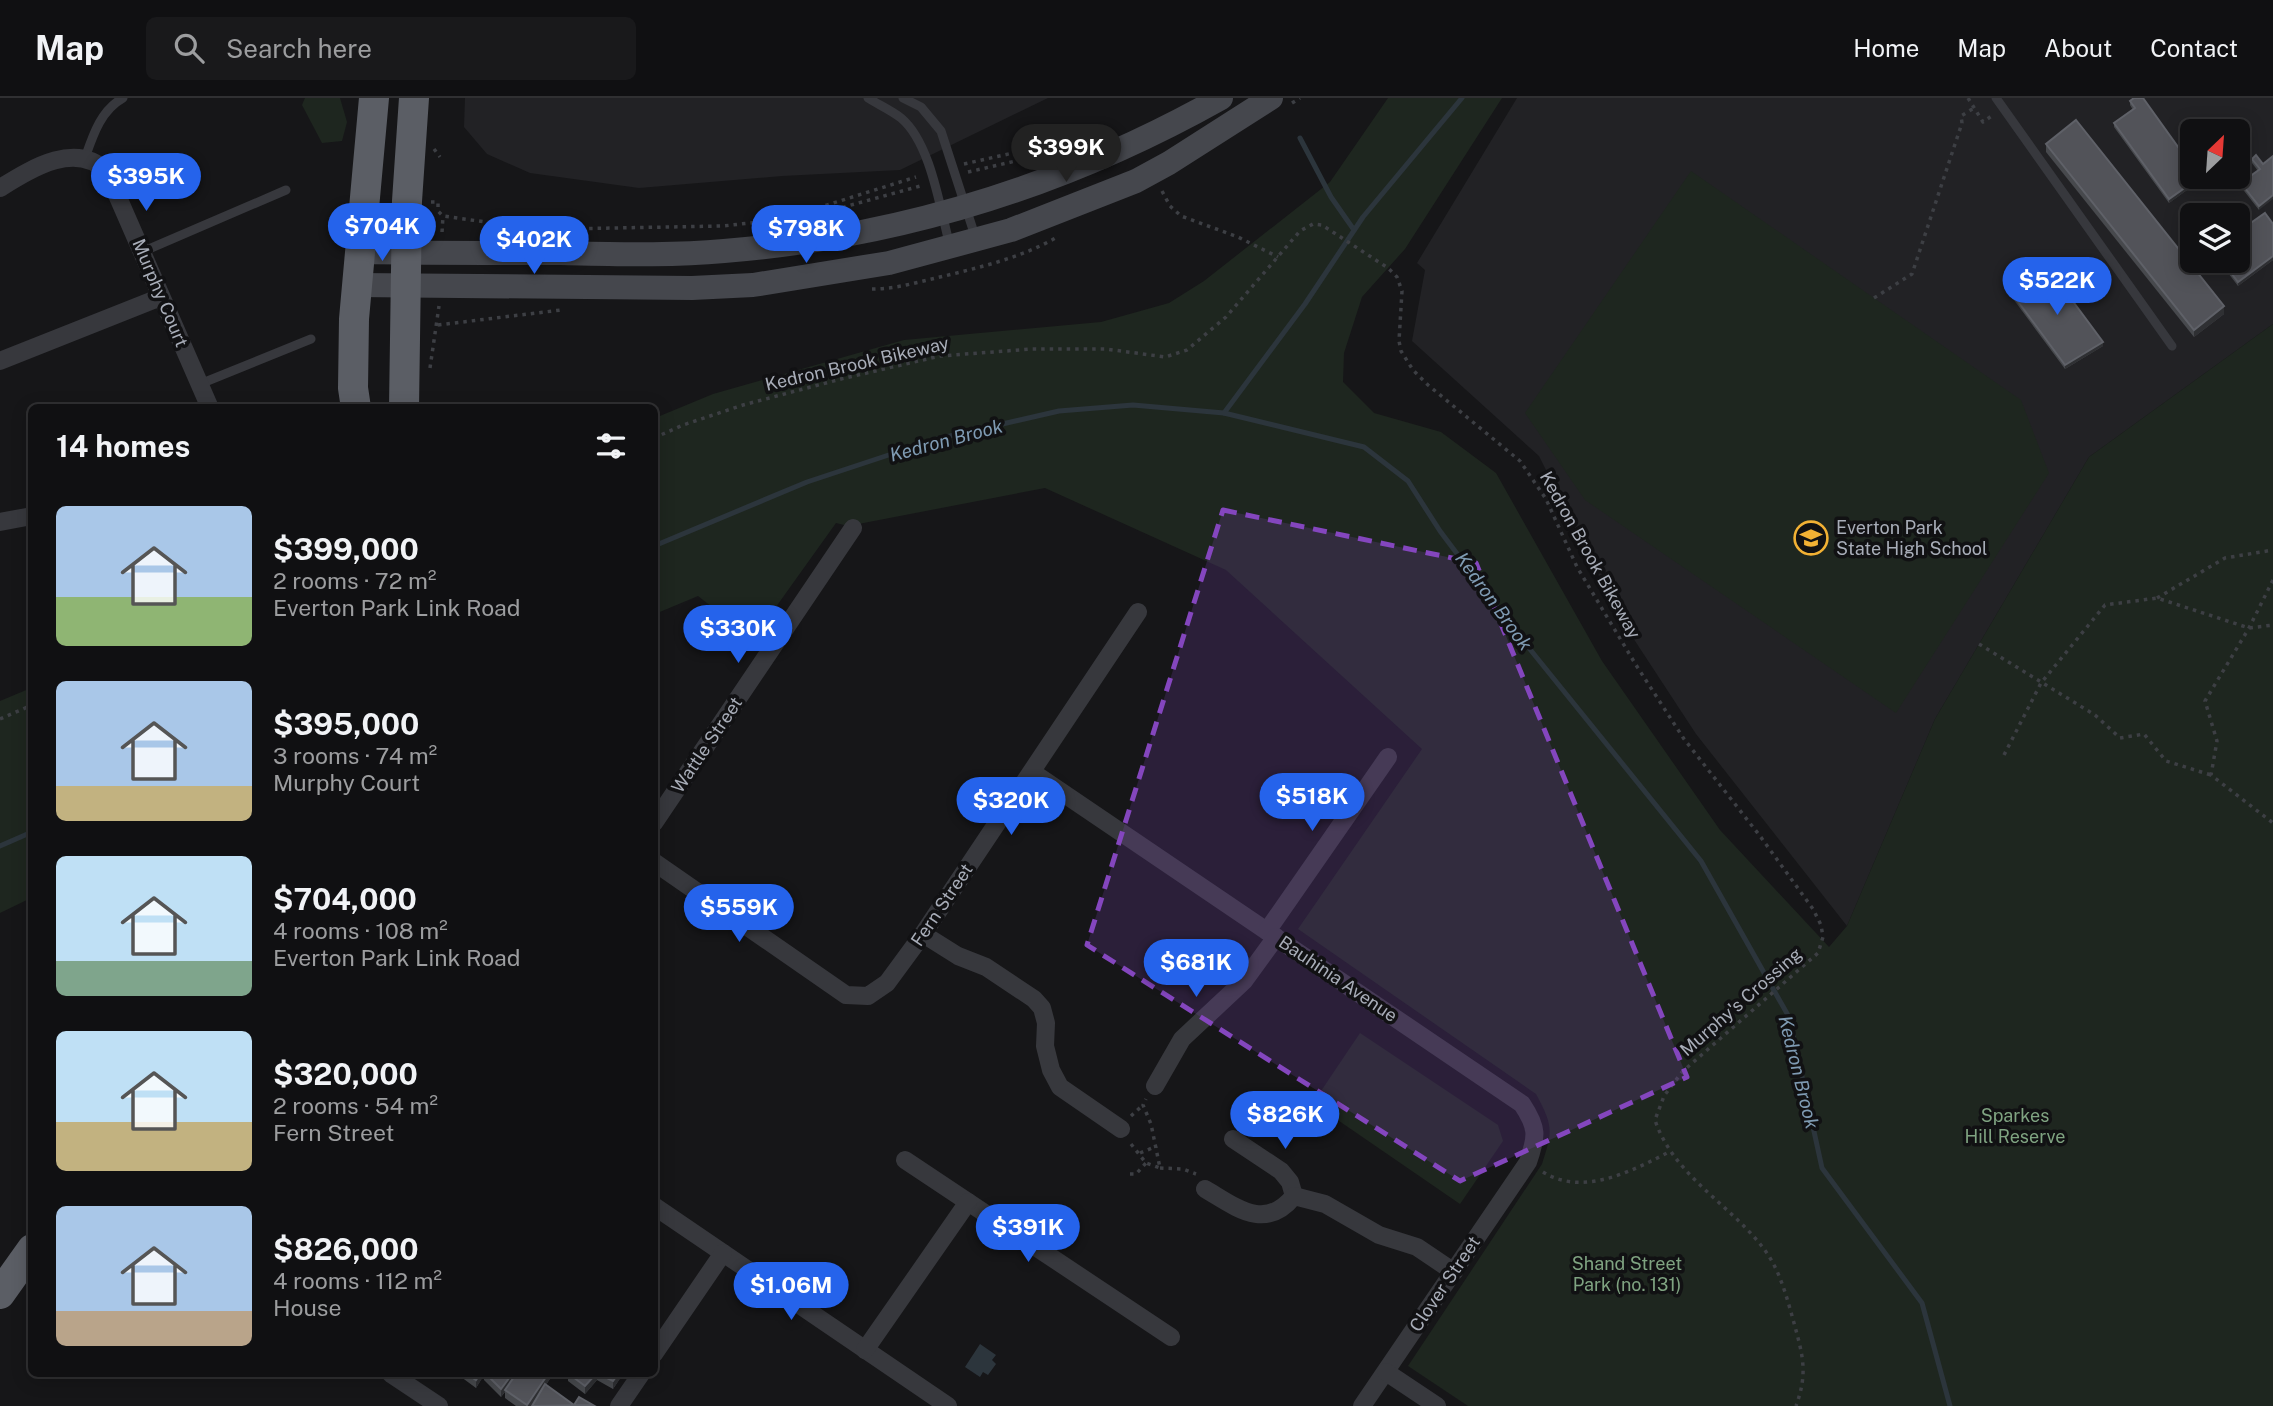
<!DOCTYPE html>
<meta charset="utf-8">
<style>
body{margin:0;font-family:"Public Sans",sans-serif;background:#19191b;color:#f1f3f6;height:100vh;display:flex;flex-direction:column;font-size:26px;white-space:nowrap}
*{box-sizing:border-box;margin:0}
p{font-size:23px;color:#9c9d9f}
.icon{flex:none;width:38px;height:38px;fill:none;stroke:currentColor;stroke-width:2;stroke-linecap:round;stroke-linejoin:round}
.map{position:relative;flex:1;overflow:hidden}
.side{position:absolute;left:28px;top:306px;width:630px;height:973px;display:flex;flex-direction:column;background:#101012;border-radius:10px;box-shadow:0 4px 18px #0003,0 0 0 2px #303032}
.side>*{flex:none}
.needle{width:46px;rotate:25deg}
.controls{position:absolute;left:2180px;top:21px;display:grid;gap:14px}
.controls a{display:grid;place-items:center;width:70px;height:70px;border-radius:10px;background:#101012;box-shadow:0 4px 18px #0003,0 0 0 2px #303032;font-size:35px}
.price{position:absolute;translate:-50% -60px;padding:0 16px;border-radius:24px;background:#2563eb;color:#fff;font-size:23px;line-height:46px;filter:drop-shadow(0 2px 4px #0008)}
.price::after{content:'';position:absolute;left:50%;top:42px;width:21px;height:16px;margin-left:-10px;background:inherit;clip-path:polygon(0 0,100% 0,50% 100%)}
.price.selected{background:#222;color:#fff}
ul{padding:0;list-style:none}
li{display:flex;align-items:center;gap:21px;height:175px;padding:0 28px}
li span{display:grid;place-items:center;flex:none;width:196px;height:140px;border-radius:10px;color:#555}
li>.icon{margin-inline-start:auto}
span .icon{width:84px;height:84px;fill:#fffc;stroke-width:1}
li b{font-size:30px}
h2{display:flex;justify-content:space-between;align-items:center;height:84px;padding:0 28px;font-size:30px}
header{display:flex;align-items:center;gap:42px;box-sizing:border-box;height:98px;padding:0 35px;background:#101012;border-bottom:2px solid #303032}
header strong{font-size:33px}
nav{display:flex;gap:38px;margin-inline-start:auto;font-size:24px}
.search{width:490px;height:63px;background:#19191b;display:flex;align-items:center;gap:18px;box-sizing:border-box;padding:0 24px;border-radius:10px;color:#9c9d9f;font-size:26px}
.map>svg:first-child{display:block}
</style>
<header>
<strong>Map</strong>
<div class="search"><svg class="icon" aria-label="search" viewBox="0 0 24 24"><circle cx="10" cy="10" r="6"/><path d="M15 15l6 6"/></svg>Search here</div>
<nav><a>Home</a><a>Map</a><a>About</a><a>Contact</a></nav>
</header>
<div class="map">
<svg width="2273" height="1308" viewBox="0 0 2273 1308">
<rect width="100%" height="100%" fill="#161618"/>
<g fill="#222225" fill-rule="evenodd">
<polygon points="465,0 1048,0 900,72 782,78 639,90 530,75 487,56 464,29"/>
<path d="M 1517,0 L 2273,0 L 2273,226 L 2089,359 L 1935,621 L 1847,828 L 1696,636 L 1620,520 L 1539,358 L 1412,243 L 1425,172 L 1417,165 ZM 2193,33 L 2238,33 L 2238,79 L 2193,79 ZM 2193,117 L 2238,117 L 2238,163 L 2193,163 Z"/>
</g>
<g fill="#1e261f">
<polygon points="305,0 340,0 347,24 342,43 322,45 302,7"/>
<path d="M 1388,0 L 1502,0 L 1405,151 L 1362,199 L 1344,255 L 1343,284 L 1374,315 L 1441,334 L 1496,375 L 1602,563 L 1720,732 L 1829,849 L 1847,828 L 1935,621 L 2089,359 L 2273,226 L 2273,1308 L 1468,1308 L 1408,1268 L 1542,1066 C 1553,1032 1553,1028 1536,996 L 1298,831 L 1422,651 L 1226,472 L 1045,390 L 848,428 L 836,425 L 753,541 L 698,498 L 655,516 L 655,320 L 713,296 L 904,242 L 1101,224 L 1169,205 L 1204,183 L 1330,84 Z"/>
<polygon points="1691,73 2021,302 2049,375 1896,615 1585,402 1525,315"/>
<polygon points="31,590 31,800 0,815 0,603"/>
<polygon points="1360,935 1498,1027 1503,1043 1460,1106 1313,1005"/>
</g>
<polygon fill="#2c353c" points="980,1246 996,1257 992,1262 996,1266 988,1277 983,1274 980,1279 965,1269"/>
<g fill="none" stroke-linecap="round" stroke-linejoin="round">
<g stroke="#2c353c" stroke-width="5">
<polyline points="1300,40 1331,99 1354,132"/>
<polyline points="1224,315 1305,206 1363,119 1462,0"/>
<polyline points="654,448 807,384 937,341 1059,313 1133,307 1224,315 1364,349 1408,383 1440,433 1512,529 1701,763 1789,919 1822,1070 1922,1205 1950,1308"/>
<polyline points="0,748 32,734"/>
</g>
<g stroke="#3d3f44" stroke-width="3.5" stroke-dasharray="3.5 5" stroke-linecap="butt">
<polyline points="1968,0 1983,24 1993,17"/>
<polyline points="1292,5 1300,0"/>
<polyline points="434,51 440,59"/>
<polyline points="964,66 1093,37"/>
<polyline points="968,74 1046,56"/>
<polyline points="1162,93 1170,108 1181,118 1238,139 1278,159"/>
<polyline points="431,104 438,104 438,113 443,118 521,129 559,131 723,128 811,118 924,87"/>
<polyline points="802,117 811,112 916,79"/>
<polyline points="442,134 443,118"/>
<path d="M 872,191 C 894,191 915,185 936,180 C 977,170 1022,160 1059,138"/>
<polyline points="1874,200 1912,176 1962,25 1961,18 1974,10"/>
<polyline points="438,227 561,212"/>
<polyline points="430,270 439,208"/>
<path d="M 654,340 L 683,327 L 743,307 L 841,281 L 940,258 L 1032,251 L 1106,251 L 1165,259 L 1187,252 L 1226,219 L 1300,133 L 1313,126 L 1322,127 L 1388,170 L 1397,179 L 1402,193 L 1399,243 L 1401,253 L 1413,272 L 1428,287 L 1520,363 L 1546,401 L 1577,469 L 1636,567 L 1684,641 L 1760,738 L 1813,811 L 1821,827 L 1823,839 L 1818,855 L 1682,974 L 1664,998 L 1655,1022 C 1673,1077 1730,1106 1764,1151 C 1780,1172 1787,1200 1794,1225 C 1803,1258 1808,1275 1796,1308"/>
<polyline points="2273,482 2249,530 2205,603 2217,643 2211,677 2273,725"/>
<polyline points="2157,500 2225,460 2273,452"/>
<polyline points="1979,546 2095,617 2120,640 2144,636 2166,663 2211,677"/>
<polyline points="0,621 32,607"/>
<polyline points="2004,657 2041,585 2105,507 2157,500 2249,530 2273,527"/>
<polyline points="1131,1018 1143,1007"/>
<polyline points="1131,1046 1146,1065 1160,1070 1151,1026 1143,1007 1146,1001"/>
<polyline points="1140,1055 1157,1048"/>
<polyline points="1160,1070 1183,1071 1196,1076"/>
<path d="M 1543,1074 C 1583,1099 1632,1073 1669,1054"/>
<polyline points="1130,1076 1136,1076 1146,1065"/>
</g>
<g stroke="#37383d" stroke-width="9">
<path d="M 868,0 C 879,7 891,12 901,20 C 931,45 940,111 950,148"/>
<polyline points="903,0 921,9 941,33 976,141"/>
<polyline points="1996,0 2172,248"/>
<path d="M 85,60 C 93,37 101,12 123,0"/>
<polyline points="142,154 286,92"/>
<polyline points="200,286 311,241"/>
</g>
<g stroke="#37383d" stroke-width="18">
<path d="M 0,90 C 31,71 76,42 107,74 L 210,310"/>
<polyline points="0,263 161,199"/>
<polyline points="0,424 32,418"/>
<path d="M 1032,674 L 1522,1006 C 1538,1030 1537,1038 1528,1064 L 1362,1308"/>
<polyline points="654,725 853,430"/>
<polyline points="654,764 846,897 868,898 887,885 923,836 1138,514"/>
<polyline points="1267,833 1388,659"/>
<polyline points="923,836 958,858 986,869 1034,901 1042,910 1046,925 1045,948 1051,972 1060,989 1121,1031"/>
<polyline points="1155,988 1182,941 1244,883 1276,839"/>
<polyline points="1233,1041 1281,1073 1290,1084 1294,1098"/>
<polyline points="905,1062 1171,1239"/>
<path d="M 1205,1091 C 1236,1109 1265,1134 1294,1098 L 1325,1106 L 1379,1137 L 1417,1149 L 1454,1174"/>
<polyline points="654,1108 948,1308"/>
<polyline points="865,1252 968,1104"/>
<polyline points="654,1256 723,1155"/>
<polyline points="1386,1274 1437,1308"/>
<polyline points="391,1276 439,1308"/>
<polyline points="619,1308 641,1276"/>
</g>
<g stroke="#45474d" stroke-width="24">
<path d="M 359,154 C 426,155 493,155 560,155 C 615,156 670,158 724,153 C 900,139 1068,86 1221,0"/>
<polyline points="356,187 692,190 753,187 889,165 1011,132 1136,83 1169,65 1271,0"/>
</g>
<g stroke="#5b5e65" stroke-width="30">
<polyline points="356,310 353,290 354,221 374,0"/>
<polyline points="404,310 407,103 414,0"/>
<polyline points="0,1196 32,1151"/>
</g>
</g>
<g fill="#47494d">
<polygon points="2130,3 2181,53 2193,79 2201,82 2169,105 2114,29 2114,25 2133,12 2130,7"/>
<polygon points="2046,46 2224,216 2194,239 2046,54"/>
<polygon points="2252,61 2263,66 2259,112 2241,89 2241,85 2258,73 2252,65"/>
<polygon points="2273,126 2273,162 2238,188 2219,163 2238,163"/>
<polygon points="2011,194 2103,248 2065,271 2011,198"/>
<polygon points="457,1276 553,1276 546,1287 574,1307 593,1307 516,1308 505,1300 505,1294 501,1299 484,1282 484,1277 476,1290"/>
<polygon points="568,1276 623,1276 613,1291 597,1282 585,1296 568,1283"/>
</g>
<g fill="#2f3033">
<polygon points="2201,79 2201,82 2169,105 2169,101"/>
<polygon points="2273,97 2273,101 2259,112 2259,108"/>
<polygon points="2273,158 2273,162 2238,188 2238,184"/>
<polygon points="2224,208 2224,216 2194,239 2194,232"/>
<polygon points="2103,244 2103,248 2065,271 2065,267"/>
<polygon points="480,1276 484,1276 484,1277 476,1290 476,1282"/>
<polygon points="512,1276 517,1276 501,1299 501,1291"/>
<polygon points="548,1276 553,1276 532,1308 527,1308"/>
<polygon points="596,1276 597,1276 597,1282 585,1296 585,1288"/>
<polygon points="618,1276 623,1276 613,1291 613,1283"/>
</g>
<g fill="#525359" stroke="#5f6168" stroke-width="2">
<polygon points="2134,0 2143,0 2181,53 2193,44 2193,79 2200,79 2169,101 2114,25 2135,10 2130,3"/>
<polygon points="2076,22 2224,208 2194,232 2046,46"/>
<polygon points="2256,57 2263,66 2273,58 2273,97 2259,108 2241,85 2260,71 2252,61"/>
<polygon points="2265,115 2273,126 2273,158 2238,184 2222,163 2238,163 2238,134"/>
<polygon points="2049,171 2103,244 2065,267 2011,194"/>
<polygon points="467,1276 480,1276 476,1282"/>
<polygon points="486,1276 512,1276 501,1291"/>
<polygon points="516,1276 548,1276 527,1307 505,1292"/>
<polygon points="569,1276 596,1276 585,1288"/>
<polygon points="599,1276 618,1276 613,1283"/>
<polygon points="545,1286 574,1307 579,1299 593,1307 532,1308"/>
</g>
<path fill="#8446be" fill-opacity="0.2" stroke="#8446be" stroke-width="5" stroke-dasharray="14 9" stroke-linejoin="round" d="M 1223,412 L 1476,465 L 1687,979 L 1460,1083 L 1087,847 Z"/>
<defs>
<symbol id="school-ring" viewBox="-11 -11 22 22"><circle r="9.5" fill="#111113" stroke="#f2b134" stroke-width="1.5"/><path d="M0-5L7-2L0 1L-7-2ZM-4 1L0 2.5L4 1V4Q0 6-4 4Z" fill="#f2b134"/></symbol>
</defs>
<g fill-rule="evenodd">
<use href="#school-ring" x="1792" y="421" width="38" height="38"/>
</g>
<g text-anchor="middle" stroke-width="7" stroke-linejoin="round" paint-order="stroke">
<g font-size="18" fill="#a8adb8" stroke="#111113">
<text transform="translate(160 195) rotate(67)" y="6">Murphy Court</text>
<text transform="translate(857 266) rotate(-13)" y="6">Kedron Brook Bikeway</text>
<text transform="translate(1590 457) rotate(61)" y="6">Kedron Brook Bikeway</text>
<text transform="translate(707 647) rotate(-56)" y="6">Wattle Street</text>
<text transform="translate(942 807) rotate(-56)" y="6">Fern Street</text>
<text transform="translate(1338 881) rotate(34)" y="6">Bauhinia Avenue</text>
<text transform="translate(1741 904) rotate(-41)" y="6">Murphy's Crossing</text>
<text transform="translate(1445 1186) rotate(-56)" y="6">Clover Street</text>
</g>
<g font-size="18" fill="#a8adb8" stroke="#111113" text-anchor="start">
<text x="1836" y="436">Everton Park<tspan x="1836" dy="21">State High School</tspan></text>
</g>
<g font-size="18" fill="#7fa381" stroke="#111113">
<text x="2015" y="1024">Sparkes<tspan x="2015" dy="21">Hill Reserve</tspan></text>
<text x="1627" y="1172">Shand Street<tspan x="1627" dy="21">Park (no. 131)</tspan></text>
</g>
<g font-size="19" font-style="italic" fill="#7f9bb3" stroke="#111113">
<text transform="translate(946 342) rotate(-15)" y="7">Kedron Brook</text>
<text transform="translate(1494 503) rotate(54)" y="7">Kedron Brook</text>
<text transform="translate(1799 974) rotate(76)" y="7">Kedron Brook</text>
</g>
</g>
</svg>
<div class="controls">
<a><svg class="needle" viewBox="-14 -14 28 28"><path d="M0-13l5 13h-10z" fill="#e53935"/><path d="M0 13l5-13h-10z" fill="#9c9d9f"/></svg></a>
<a><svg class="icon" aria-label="layers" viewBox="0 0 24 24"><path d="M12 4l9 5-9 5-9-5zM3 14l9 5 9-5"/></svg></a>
</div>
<b class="price selected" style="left:1066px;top:86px">$399K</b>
<b class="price" style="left:146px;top:115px">$395K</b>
<b class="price" style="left:382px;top:165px">$704K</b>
<b class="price" style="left:806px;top:167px">$798K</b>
<b class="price" style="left:534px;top:178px">$402K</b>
<b class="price" style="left:2057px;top:219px">$522K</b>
<b class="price" style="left:738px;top:567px">$330K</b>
<b class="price" style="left:1312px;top:735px">$518K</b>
<b class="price" style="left:1011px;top:739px">$320K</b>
<b class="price" style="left:739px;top:846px">$559K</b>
<b class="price" style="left:1196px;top:901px">$681K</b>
<b class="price" style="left:1285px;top:1053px">$826K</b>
<b class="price" style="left:1028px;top:1166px">$391K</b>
<b class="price" style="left:791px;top:1224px">$1.06M</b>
<section class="side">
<h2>14 homes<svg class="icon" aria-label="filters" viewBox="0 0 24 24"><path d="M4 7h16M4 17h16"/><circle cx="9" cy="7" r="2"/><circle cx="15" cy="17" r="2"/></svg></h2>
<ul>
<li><span style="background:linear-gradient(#a9c7e8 65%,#8fb573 0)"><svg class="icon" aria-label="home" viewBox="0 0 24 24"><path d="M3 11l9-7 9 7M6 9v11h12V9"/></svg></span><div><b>$399,000</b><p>2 rooms · 72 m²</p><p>Everton Park Link Road</p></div></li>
<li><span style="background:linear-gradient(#a9c7e8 75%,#c2b280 0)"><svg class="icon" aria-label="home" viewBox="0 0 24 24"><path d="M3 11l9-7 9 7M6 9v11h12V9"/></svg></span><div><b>$395,000</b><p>3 rooms · 74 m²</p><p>Murphy Court</p></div></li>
<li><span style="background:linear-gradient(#bfe0f5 75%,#7fa58c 0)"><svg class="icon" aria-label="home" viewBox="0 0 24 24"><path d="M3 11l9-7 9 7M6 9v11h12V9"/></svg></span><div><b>$704,000</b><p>4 rooms · 108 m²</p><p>Everton Park Link Road</p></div></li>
<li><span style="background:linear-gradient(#bfe0f5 65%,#c2b280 0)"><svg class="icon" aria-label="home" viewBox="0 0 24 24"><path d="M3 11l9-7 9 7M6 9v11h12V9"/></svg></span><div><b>$320,000</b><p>2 rooms · 54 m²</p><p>Fern Street</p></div></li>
<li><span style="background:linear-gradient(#a9c7e8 75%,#b9a48a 0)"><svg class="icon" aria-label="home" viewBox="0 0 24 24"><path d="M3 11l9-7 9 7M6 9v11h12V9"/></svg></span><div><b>$826,000</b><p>4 rooms · 112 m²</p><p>House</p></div></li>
</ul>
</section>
</div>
